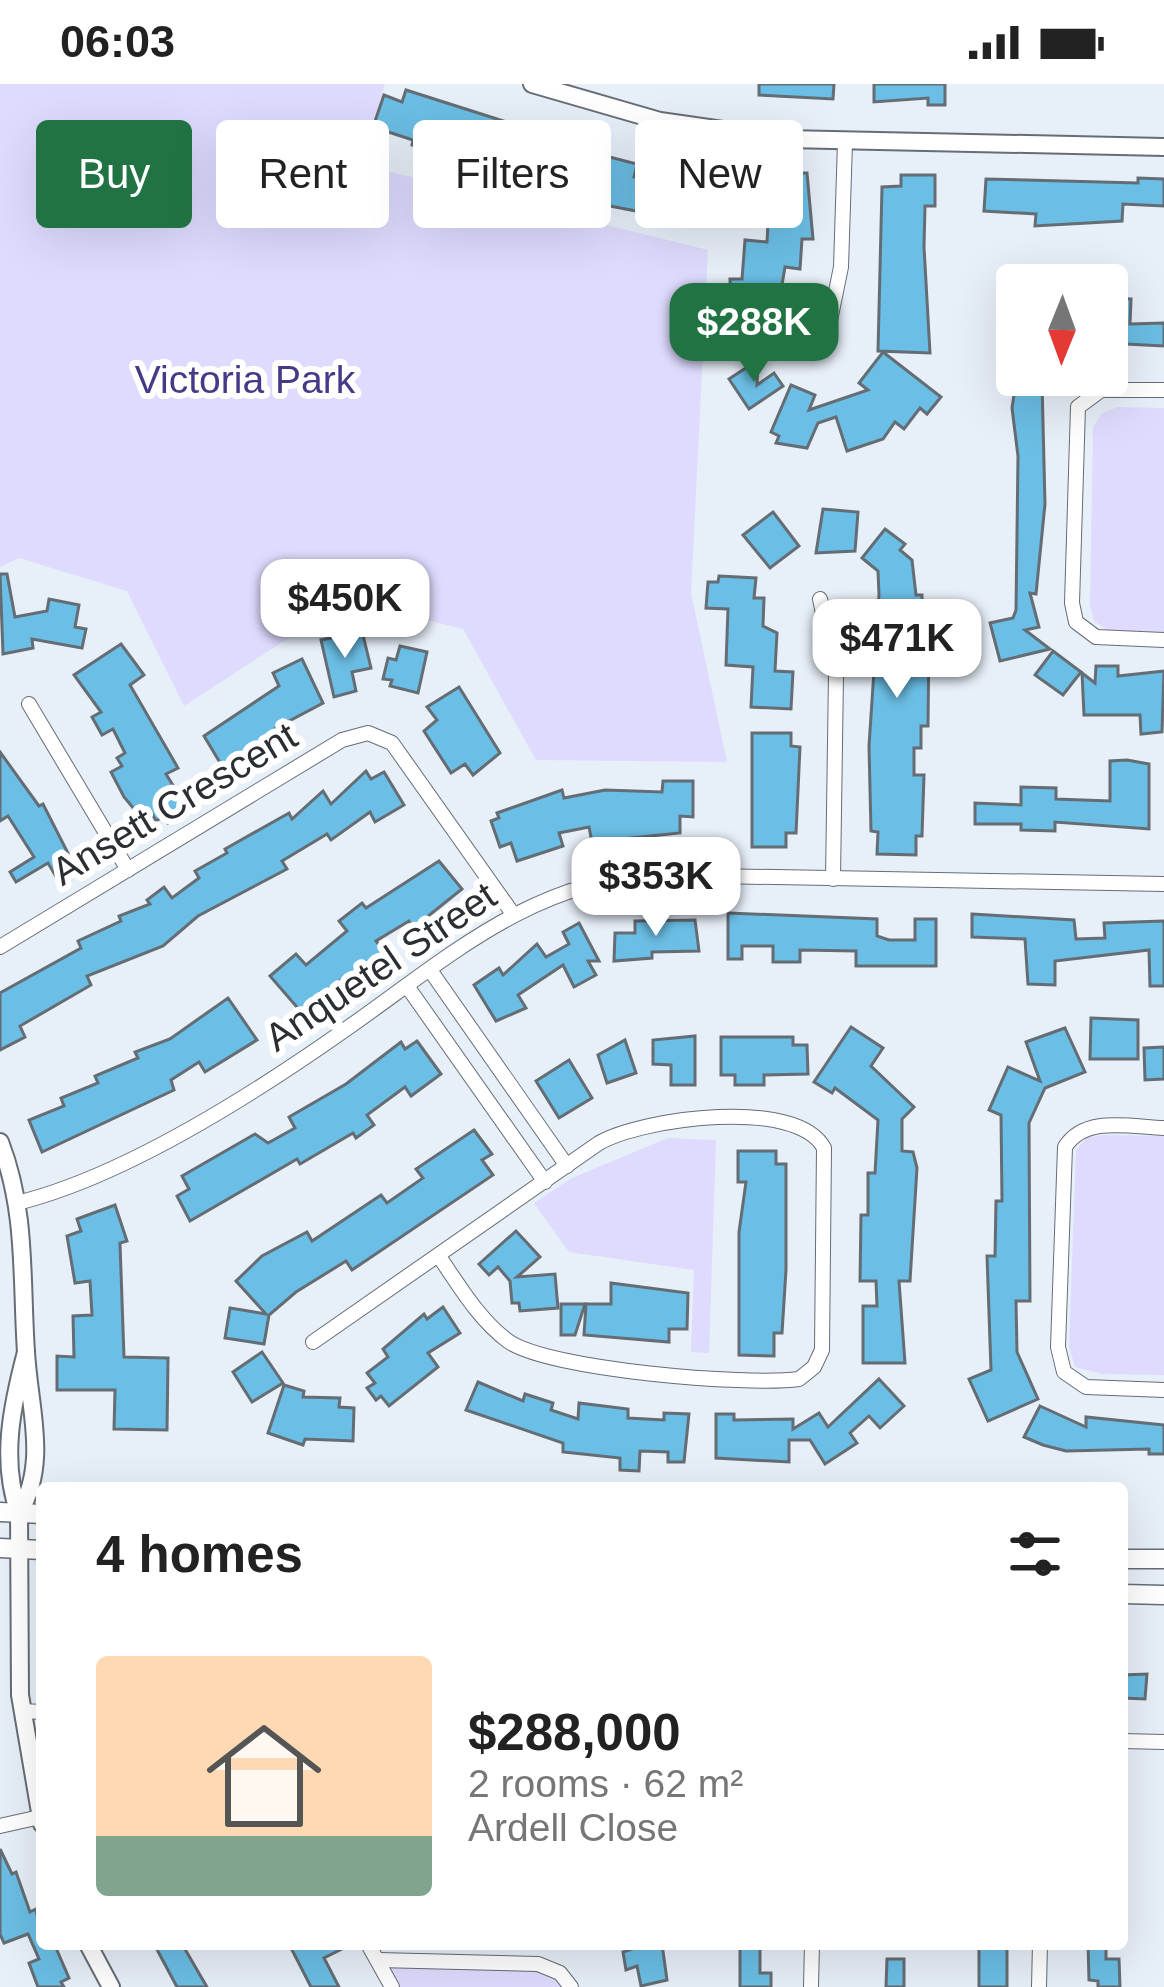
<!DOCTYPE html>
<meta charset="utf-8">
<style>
body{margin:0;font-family:Helvetica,sans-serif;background:#f2f2f2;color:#222;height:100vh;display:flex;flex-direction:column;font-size:45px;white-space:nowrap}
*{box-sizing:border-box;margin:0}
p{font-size:39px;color:#767676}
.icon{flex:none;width:66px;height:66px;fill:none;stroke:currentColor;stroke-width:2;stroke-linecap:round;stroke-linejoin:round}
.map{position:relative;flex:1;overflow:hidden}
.drawer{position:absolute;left:36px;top:1398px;width:1092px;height:468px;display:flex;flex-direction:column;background:#fff;border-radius:12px;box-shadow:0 12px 48px #0002}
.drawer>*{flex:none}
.hud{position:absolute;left:36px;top:36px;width:1092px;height:108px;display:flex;gap:24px}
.needle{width:78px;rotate:181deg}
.tools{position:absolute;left:996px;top:180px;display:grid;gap:24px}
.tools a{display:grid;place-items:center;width:132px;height:132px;border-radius:12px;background:#fff;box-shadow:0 12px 48px #0002;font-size:60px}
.price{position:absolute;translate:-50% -102px;padding:0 27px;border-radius:24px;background:#fff;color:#222;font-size:39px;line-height:78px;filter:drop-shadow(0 3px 6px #0008)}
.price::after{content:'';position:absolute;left:50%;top:72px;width:36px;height:27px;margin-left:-18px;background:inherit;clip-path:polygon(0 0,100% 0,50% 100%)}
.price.active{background:#227344;color:#fff}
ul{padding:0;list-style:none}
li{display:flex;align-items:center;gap:36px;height:300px;padding:0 60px}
li span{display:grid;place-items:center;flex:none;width:336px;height:240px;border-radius:12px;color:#555}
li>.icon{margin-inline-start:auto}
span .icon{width:144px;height:144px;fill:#fffc;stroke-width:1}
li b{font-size:51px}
h2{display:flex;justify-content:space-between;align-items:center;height:144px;padding:0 60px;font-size:51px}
.pill{padding:0 42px;border-radius:12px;background:#fff;box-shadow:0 12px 48px #0002;font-size:42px;line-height:108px}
.pill.active{background:#227344;color:#fff}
.status{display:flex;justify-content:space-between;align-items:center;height:84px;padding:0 60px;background:#fff;direction:ltr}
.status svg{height:33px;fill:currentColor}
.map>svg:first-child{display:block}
</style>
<div class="status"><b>06:03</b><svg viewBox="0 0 49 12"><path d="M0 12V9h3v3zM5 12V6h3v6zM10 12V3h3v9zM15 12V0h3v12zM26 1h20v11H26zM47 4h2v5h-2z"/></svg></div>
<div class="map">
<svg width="1164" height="1903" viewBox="0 0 1164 1903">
<rect width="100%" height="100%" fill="#e7eff8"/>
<g fill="#dedbfe">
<polygon points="0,0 385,0 362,81 708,166 691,509 727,678 536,676 463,545 347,516 184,622 127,507 19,474 0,483"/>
<polygon points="1117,323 1164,324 1164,548 1109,547 1094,537 1090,522 1093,344 1101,330"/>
<polygon points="1103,1051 1164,1052 1164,1291 1102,1290 1075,1283 1069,1263 1076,1066 1087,1054"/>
<polygon points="668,1054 716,1056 709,1269 691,1268 694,1186 569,1168 534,1119 572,1094"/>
<polygon points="378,1876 538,1880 571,1903 392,1903"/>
</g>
<g fill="#6bbee5" stroke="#646d73" stroke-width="3">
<polygon points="759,0 834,0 833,15 759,11"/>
<polygon points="874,0 945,0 945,21 928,21 928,14 874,18"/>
<polygon points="406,6 560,55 559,60 637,80 634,93 671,102 673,87 695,90 688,137 584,117 586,109 487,88 490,78 444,63 442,70 412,61 413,56 373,43 384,11 402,18"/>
<polygon points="767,89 807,89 813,155 802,155 800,185 785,183 772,260 754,260 762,273 733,272 730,195 742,195 745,156 767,158 769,120 759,120 759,101 767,101"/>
<polygon points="901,91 935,91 935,122 925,122 924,163 930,269 878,267 882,103 901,102"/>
<polygon points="1138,94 1164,95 1164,122 1123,120 1122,137 1035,142 1036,130 984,127 986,95 1138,99"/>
<polygon points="1107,214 1131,215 1130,240 1164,239 1164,262 1107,259"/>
<polygon points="883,268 941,313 927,330 920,324 904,345 895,338 883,355 847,367 836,333 818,339 807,364 776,359 779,352 771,348 791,301 815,311 809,326 868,306 859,299"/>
<polygon points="758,276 757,301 774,289 783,302 749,325 729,295"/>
<polygon points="1017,291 1039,291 1042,298 1045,420 1036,510 1030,509 1039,543 1025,546 1050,565 1000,577 990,539 1013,534 1016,526 1018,372 1012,324"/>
<polygon points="823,425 858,428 855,467 816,469"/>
<polygon points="773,428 799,462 770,484 743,451"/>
<polygon points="885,445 905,460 900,466 912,476 916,511 922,511 922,555 929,555 928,642 921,642 921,664 914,664 914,691 924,691 922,752 916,752 916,771 877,770 878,748 871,747 869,662 879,511 878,487 862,474"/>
<polygon points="0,490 7,490 15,533 47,527 49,515 79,521 75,543 86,545 82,564 32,555 33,564 3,570"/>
<polygon points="719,492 756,494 754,514 764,514 763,542 777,549 775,587 793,588 791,625 751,623 753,583 726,581 728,525 706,524 708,498 718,498"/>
<polygon points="362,547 371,584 352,588 356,607 334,613 321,556"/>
<polygon points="121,560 144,591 130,601 178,684 166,690 189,727 168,739 164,732 156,737 150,726 140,732 124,713 111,688 122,682 117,674 125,669 113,645 102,651 92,633 101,628 74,591"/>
<polygon points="400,562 427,568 418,609 390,602 392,596 383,595 388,574 396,576"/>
<polygon points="1053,567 1081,588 1063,611 1035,591"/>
<polygon points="302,575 323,619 276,644 282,653 222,682 204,652 279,602 273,589"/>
<polygon points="1096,582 1118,582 1118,592 1164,587 1162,648 1141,650 1140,631 1084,631 1082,589 1095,599"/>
<polygon points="459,603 500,669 473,691 465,680 451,689 424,647 437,636 427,623"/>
<polygon points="752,649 791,649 791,662 800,663 796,749 786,749 786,763 752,763"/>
<polygon points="0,668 39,722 43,720 76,785 58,796 48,779 16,798 10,788 34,773 8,732 0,737"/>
<polygon points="1127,676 1149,680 1149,745 1055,738 1055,747 1021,746 1021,740 975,740 975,719 1021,721 1021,703 1056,704 1056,715 1110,717 1110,677"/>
<polygon points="366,687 371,695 384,688 404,721 375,738 370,728 331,756 327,750 282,777 287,785 198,832 163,862 87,892 91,901 20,942 25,953 0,966 0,909 81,864 78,857 121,837 119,832 150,820 147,816 164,803 172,814 199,794 195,787 227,769 225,765 289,729 292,735 323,707 331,720"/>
<polygon points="663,697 693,697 693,733 680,732 680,749 592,758 589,743 559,749 563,762 517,777 511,759 500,763 491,737 499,734 497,729 562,706 564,714 605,706 662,708"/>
<polygon points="439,777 462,805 427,833 429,837 414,846 409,837 376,857 386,869 347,901 342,895 303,930 270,892 296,870 306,881 347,847 339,837 362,819 366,824"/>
<polygon points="728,829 877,835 877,852 889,856 915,856 915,835 936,835 936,882 856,882 856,867 800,866 800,878 773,878 773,862 742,862 742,875 728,875"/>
<polygon points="972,830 1074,836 1076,855 1105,854 1104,839 1164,837 1164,902 1150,902 1149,866 1055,877 1055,901 1028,900 1025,855 972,853"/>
<polygon points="695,836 699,867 652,868 652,874 614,877 615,849 635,849 635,837"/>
<polygon points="579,839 599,877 588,877 596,891 574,903 563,881 518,911 526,924 496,937 474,901 499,884 503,891 537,860 546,873 569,860 563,848"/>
<polygon points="228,914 257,956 205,988 199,978 171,996 174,1006 42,1068 29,1036 64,1022 61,1014 98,999 95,992 138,974 135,968 170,955"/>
<polygon points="1091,934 1138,936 1138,975 1090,975"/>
<polygon points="851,943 883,964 871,982 914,1023 902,1035 902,1067 913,1068 917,1084 910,1197 899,1197 905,1279 863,1279 863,1222 877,1222 876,1197 860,1197 861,1131 868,1131 868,1089 875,1089 878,1036 835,1004 832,1009 814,998"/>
<polygon points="1065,944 1085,988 1045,1004 1029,1039 1030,1217 1016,1217 1017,1268 1038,1315 988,1337 969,1295 991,1286 987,1172 995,1172 996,1117 1002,1117 1001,1031 989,1026 1008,983 1040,997 1026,958"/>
<polygon points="695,952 695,1001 671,1001 671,981 653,980 653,956"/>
<polygon points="721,953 793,953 793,961 807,961 808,990 764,991 764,1001 735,1001 735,991 721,991"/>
<polygon points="625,956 636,989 607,999 598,971"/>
<polygon points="417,957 441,990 411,1012 405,1003 367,1031 374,1041 356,1054 353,1049 300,1080 297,1075 190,1137 177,1112 189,1105 182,1092 255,1050 268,1059 295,1044 289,1033 346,1000 401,958 405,965"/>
<polygon points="1164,963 1164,995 1145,996 1144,964"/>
<polygon points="569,976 592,1014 559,1034 536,997"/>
<polygon points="474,1046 492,1070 482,1076 493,1091 352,1186 346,1177 296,1208 269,1231 264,1260 225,1254 230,1224 266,1230 236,1197 262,1172 307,1148 312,1157 381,1111 387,1119 423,1094 416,1085"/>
<polygon points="738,1067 776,1067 776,1080 786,1080 786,1186 782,1249 774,1249 774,1272 739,1271 739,1148 746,1098 738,1098"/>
<polygon points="115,1121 127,1157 120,1159 124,1273 168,1274 167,1346 114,1345 115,1306 57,1306 57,1272 74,1273 73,1232 92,1231 90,1197 75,1199 67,1152 81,1147 77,1135"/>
<polygon points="516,1147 540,1173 517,1193 555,1190 558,1224 520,1227 519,1219 512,1219 510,1197 498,1183 489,1191 479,1180"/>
<polygon points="611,1199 688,1209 687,1245 669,1245 669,1258 584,1251 586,1220 611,1220"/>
<polygon points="561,1220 585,1220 575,1251 561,1251"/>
<polygon points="443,1223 460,1249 428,1269 438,1283 389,1322 381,1312 376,1316 367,1304 375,1299 367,1289 388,1273 383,1265 424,1230 427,1235"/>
<polygon points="262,1268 283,1299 252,1318 233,1288"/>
<polygon points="879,1295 904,1322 880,1344 869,1332 850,1349 857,1359 825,1380 810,1356 789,1356 789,1378 716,1374 716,1330 734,1330 734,1336 793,1335 793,1345 819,1329 828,1343"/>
<polygon points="478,1298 523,1317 525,1310 553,1319 551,1326 578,1335 579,1319 628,1325 628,1334 664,1336 664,1329 689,1330 684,1378 668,1378 668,1368 640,1367 639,1387 620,1386 620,1374 563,1368 563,1359 466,1326"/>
<polygon points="284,1301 304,1307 303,1313 340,1314 339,1323 354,1324 353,1357 305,1355 303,1361 268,1349"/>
<polygon points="1040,1322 1086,1343 1086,1333 1164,1341 1164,1370 1149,1370 1149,1365 1066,1367 1043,1361 1024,1353"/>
<polygon points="1147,1590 1145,1615 1122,1614 1122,1591"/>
<polygon points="0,1765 12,1790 16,1788 30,1828 36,1825 42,1860 56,1864 69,1894 61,1898 64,1903 38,1903 29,1879 39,1875 28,1850 4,1859 0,1850"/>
<polygon points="154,1860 182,1860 207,1903 177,1903"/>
<polygon points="289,1860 352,1860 324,1874 339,1903 311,1903"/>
<polygon points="647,1860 662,1860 667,1896 641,1902 637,1882 626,1886 623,1868"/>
<polygon points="740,1860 760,1860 760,1889 771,1889 771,1903 740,1903"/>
<rect x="979" y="1860" width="28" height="43"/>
<polygon points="1088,1860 1106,1860 1106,1875 1119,1875 1120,1903 1098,1903 1098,1897 1089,1896"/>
<polygon points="887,1875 904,1875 904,1903 886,1903"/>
</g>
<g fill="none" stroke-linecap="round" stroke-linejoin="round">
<defs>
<g id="minor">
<polyline points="824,266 841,183 845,58"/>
<polyline points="1164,306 1101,306 1078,323 1072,519 1076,538 1096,553 1164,556"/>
<polyline points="820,515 836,591 833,795"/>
<polyline points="29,620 128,786"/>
<polyline points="0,863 342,656 368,649 392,659 513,830"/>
<polyline points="430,886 567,1082"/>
<polyline points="407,902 545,1098"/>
<path d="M 1164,1044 C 1131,1043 1085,1031 1065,1063 L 1058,1263 L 1064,1288 L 1086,1303 L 1164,1306"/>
<path d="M 17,1119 C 127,1092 257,1008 349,943 C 446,875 534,795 657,791 L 1164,800"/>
<path d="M 313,1258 L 599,1059 C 643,1034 797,1013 824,1064 L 822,1266 L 814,1283 L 799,1295 C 748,1302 548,1286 508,1257 C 478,1235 459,1201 438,1171"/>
<polyline points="22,1627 42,1628"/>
<polyline points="1122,1657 1164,1658"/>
<polyline points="0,1742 40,1733"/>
<polyline points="368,1860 392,1903"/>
<polyline points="378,1876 538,1880 560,1889 571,1903"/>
<polyline points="811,1903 812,1860"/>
<polyline points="1039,1903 1040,1860"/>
</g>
<g id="tertiary">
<polyline points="532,0 660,37 786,55 1164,63"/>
<path d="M 0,1058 C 27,1128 21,1194 26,1268 C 29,1324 49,1378 19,1429"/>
<path d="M 26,1268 C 12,1321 0,1377 19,1429 L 20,1611 L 42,1740"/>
<polyline points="88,1860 111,1903"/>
</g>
<g id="secondary">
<polyline points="0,1428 42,1430"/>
<polyline points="0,1464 42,1466"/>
<polyline points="1122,1475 1164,1475"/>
<polyline points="1122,1510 1164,1511"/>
</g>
</defs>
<use href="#minor" stroke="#666d75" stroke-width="16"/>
<use href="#tertiary" stroke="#666d75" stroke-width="20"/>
<use href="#secondary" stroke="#666d75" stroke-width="21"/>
<use href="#minor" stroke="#fff" stroke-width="14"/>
<use href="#tertiary" stroke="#fff" stroke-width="16"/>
<use href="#secondary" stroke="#fff" stroke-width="18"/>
</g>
<g text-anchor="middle" stroke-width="12" stroke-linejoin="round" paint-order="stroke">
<g font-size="39" fill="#483888" stroke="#fff">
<text x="245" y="309">Victoria Park</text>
</g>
<g font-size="39" fill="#2b2e32" stroke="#fff">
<text transform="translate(174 719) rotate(-31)" y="14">Ansett Crescent</text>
<text transform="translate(380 882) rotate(-34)" y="14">Anquetel Street</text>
</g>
</g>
</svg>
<div class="tools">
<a><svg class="needle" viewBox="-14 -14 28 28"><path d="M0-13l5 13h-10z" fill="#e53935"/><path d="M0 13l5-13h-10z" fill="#767676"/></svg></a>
</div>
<b class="price active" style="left:754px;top:301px">$288K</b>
<b class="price" style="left:345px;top:577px">$450K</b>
<b class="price" style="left:897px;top:617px">$471K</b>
<b class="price" style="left:656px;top:855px">$353K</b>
<div class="hud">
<a class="pill active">Buy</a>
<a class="pill">Rent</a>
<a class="pill">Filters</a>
<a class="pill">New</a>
</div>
<section class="drawer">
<h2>4 homes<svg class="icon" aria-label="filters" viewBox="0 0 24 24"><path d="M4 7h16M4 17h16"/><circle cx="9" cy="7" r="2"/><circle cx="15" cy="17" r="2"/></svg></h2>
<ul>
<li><span style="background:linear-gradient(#ffd9b3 75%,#7fa58c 0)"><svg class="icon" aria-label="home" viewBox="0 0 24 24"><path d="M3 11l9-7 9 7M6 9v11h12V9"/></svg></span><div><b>$288,000</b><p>2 rooms · 62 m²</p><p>Ardell Close</p></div></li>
</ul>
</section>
</div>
